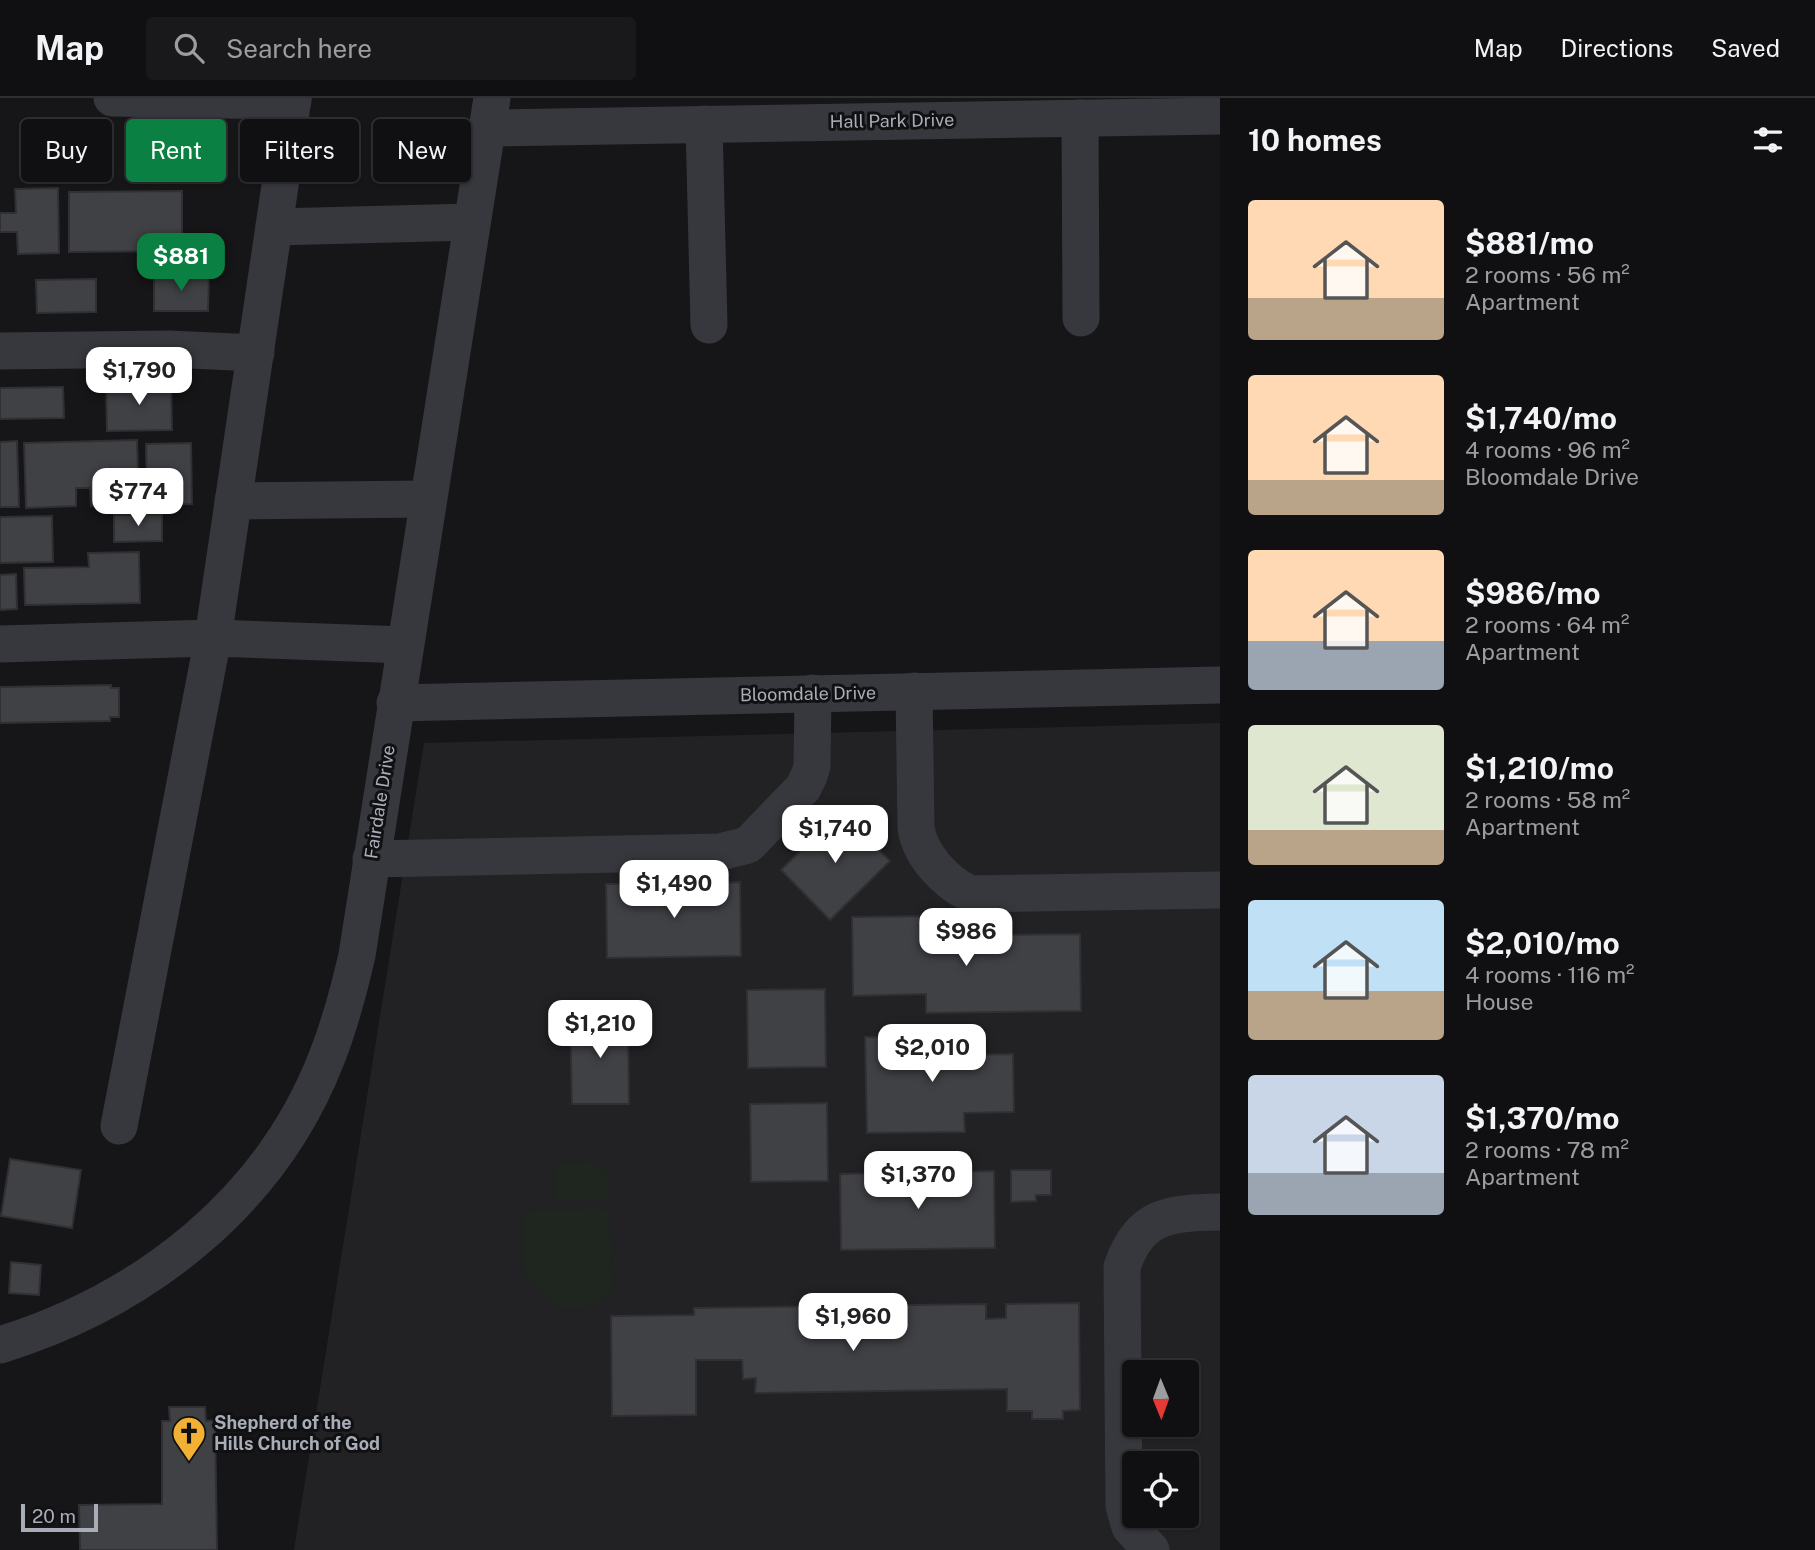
<!DOCTYPE html>
<meta charset="utf-8">
<style>
body{margin:0;font-family:"Public Sans",sans-serif;background:#19191b;color:#f1f3f6;height:100vh;display:flex;flex-direction:column;font-size:26px;white-space:nowrap}
*{box-sizing:border-box;margin:0}
p{font-size:23px;color:#9c9d9f}
.icon{flex:none;width:38px;height:38px;fill:none;stroke:currentColor;stroke-width:2;stroke-linecap:round;stroke-linejoin:round}
.map{position:relative;flex:1;overflow:hidden}
.sheet{display:flex;flex-direction:column;background:#101012;width:595px}
.sheet>*{flex:none}
.banner{position:absolute;left:21px;top:21px;width:665px;height:63px;display:flex;gap:14px}
.needle{width:46px;rotate:179deg}
.buttons{position:absolute;left:1122px;top:1262px;display:grid;gap:14px}
.buttons a{display:grid;place-items:center;width:77px;height:77px;border-radius:7px;background:#101012;box-shadow:0 2px 5px #0004,0 0 0 2px #303032;font-size:35px}
.scale{position:absolute;left:21px;bottom:18px;width:77px;box-sizing:border-box;padding-left:7px;border:4px solid #a8adb8;border-top:0;font-size:19px;line-height:24px;white-space:nowrap;color:#a8adb8;-webkit-text-stroke:5px #111113;paint-order:stroke}
.price{position:absolute;translate:-50% -60px;padding:0 16px;border-radius:14px;background:#fff;color:#222;font-size:23px;line-height:46px;filter:drop-shadow(0 2px 4px #0008)}
.price::after{content:'';position:absolute;left:50%;top:42px;width:21px;height:16px;margin-left:-10px;background:inherit;clip-path:polygon(0 0,100% 0,50% 100%)}
.price.current{background:#0b8043;color:#fff}
ul{padding:0;list-style:none}
li{display:flex;align-items:center;gap:21px;height:175px;padding:0 28px}
li span{display:grid;place-items:center;flex:none;width:196px;height:140px;border-radius:7px;color:#555}
li>.icon{margin-inline-start:auto}
span .icon{width:84px;height:84px;fill:#fffc;stroke-width:1}
li b{font-size:30px}
h2{display:flex;justify-content:space-between;align-items:center;height:84px;padding:0 28px;font-size:30px}
.pill{padding:0 24px;border-radius:7px;background:#101012;box-shadow:0 2px 5px #0004,0 0 0 2px #303032;font-size:24px;line-height:63px}
.pill.current{background:#0b8043;color:#fff}
header{display:flex;align-items:center;gap:42px;box-sizing:border-box;height:98px;padding:0 35px;background:#101012;border-bottom:2px solid #303032}
header strong{font-size:33px}
nav{display:flex;gap:38px;margin-inline-start:auto;font-size:24px}
.search{width:490px;height:63px;background:#19191b;display:flex;align-items:center;gap:18px;box-sizing:border-box;padding:0 24px;border-radius:7px;color:#9c9d9f;font-size:26px}
main{display:flex;flex:1;min-height:0}
.map>svg:first-child{display:block}
</style>
<header>
<strong>Map</strong>
<div class="search"><svg class="icon" aria-label="search" viewBox="0 0 24 24"><circle cx="10" cy="10" r="6"/><path d="M15 15l6 6"/></svg>Search here</div>
<nav><a>Map</a><a>Directions</a><a>Saved</a></nav>
</header>
<main>
<div class="map">
<svg width="1220" height="1452" viewBox="0 0 1220 1452">
<rect width="100%" height="100%" fill="#161618"/>
<path fill="#222225" fill-rule="evenodd" d="M 1220,625 L 1220,1452 L 294,1452 L 424,645 ZM 1134,1274 L 1186,1274 L 1186,1326 L 1134,1326 ZM 1134,1365 L 1186,1365 L 1186,1418 L 1134,1418 Z"/>
<g fill="#1e261f">
<polygon points="594,1064 608,1077 610,1092 608,1098 603,1101 557,1101 555,1098 556,1067"/>
<path d="M 601,1111 L 607,1113 L 610,1119 L 611,1192 C 599,1211 577,1213 557,1209 L 528,1180 L 523,1172 L 524,1118 L 533,1113 Z"/>
</g>
<g fill="#404145" stroke="#303034" stroke-width="2">
<polygon points="217,33 218,73 151,74 150,34"/>
<polygon points="92,34 93,77 29,78 28,35"/>
<polygon points="58,90 59,155 18,156 17,134 0,134 0,115 16,115 15,91"/>
<polygon points="182,93 182,153 69,154 69,94"/>
<polygon points="154,177 209,177 208,213 154,213"/>
<polygon points="96,181 96,214 37,215 36,182"/>
<polygon points="171,285 172,332 107,333 106,286"/>
<polygon points="63,289 64,320 0,321 0,290"/>
<polygon points="137,342 139,408 91,408 90,390 76,390 76,408 26,410 24,345"/>
<polygon points="17,343 19,409 0,409 0,344"/>
<polygon points="191,345 192,406 147,407 146,346"/>
<polygon points="162,416 162,443 114,444 114,417"/>
<polygon points="52,418 53,464 0,465 0,419"/>
<polygon points="139,454 140,505 25,507 24,470 89,469 88,455"/>
<polygon points="16,476 17,511 0,512 0,477"/>
<polygon points="111,587 111,590 119,590 119,619 110,619 110,623 0,625 0,589"/>
<polygon points="840,713 890,763 830,822 781,772"/>
<polygon points="740,784 741,858 607,860 606,786"/>
<polygon points="929,818 929,838 1080,836 1081,913 926,915 926,896 853,898 852,819"/>
<polygon points="825,891 826,969 748,970 747,892"/>
<polygon points="628,917 629,1006 572,1006 570,918"/>
<polygon points="963,938 964,957 1013,956 1014,1014 964,1015 965,1034 867,1035 865,939"/>
<polygon points="827,1005 828,1083 751,1084 750,1006"/>
<polygon points="10,1061 81,1072 72,1130 1,1118"/>
<polygon points="1011,1072 1051,1072 1051,1097 1036,1097 1036,1103 1011,1104"/>
<polygon points="994,1073 995,1150 841,1152 840,1076"/>
<polygon points="11,1164 41,1167 39,1197 9,1195"/>
<polygon points="1079,1205 1080,1312 1063,1313 1063,1321 1032,1321 1032,1313 1007,1313 1007,1291 755,1295 756,1280 743,1281 742,1262 696,1262 696,1317 612,1318 611,1218 694,1217 694,1210 986,1206 986,1221 1006,1220 1006,1206"/>
<polygon points="169,1309 205,1309 206,1323 215,1322 217,1452 80,1452 79,1407 162,1406 162,1323 170,1323"/>
</g>
<g fill="none" stroke-linecap="round" stroke-linejoin="round">
<g stroke="#37383d" stroke-width="37">
<polyline points="112,0 293,3"/>
<polyline points="1080,20 1081,220"/>
<polyline points="704,26 709,227"/>
<polyline points="487,30 1220,18"/>
<polyline points="274,129 472,124"/>
<polyline points="0,253 169,251 256,255"/>
<polyline points="233,403 428,401"/>
<polyline points="0,546 213,540 293,0"/>
<path d="M 914,593 L 916,730 C 920,757 945,784 970,796 L 1220,792"/>
<polyline points="395,605 1220,587"/>
<polyline points="371,761 720,754 748,747 803,690 809,678 812,668 813,595"/>
<polyline points="119,1028 213,540 405,547"/>
<path d="M 0,1247 C 145,1202 271,1104 327,959 C 340,926 349,892 357,857 L 492,0"/>
<path d="M 1151,1452 L 1130,1429 L 1124,1408 L 1122,1169 C 1140,1116 1170,1115 1220,1114"/>
</g>
</g>
<defs>
<symbol id="church-pin" viewBox="-11 -11 22 30"><path d="M0 17L-7.5 6A9.5 9.5 0 1 1 7.5 6Z" fill="#f2b134" stroke="#111113"/><path d="M-1.2-6h2.4v3.5h3.3v2.4h-3.3V6h-2.4V-.1h-3.3v-2.4h3.3Z" fill="#111"/></symbol>
</defs>
<g fill-rule="evenodd">
<use href="#church-pin" x="170" y="1316" width="38" height="52"/>
</g>
<g text-anchor="middle" stroke-width="6" stroke-linejoin="round" paint-order="stroke">
<g font-size="18" fill="#a8adb8" stroke="#111113">
<text transform="translate(892 23) rotate(-1)" y="6">Hall Park Drive</text>
<text transform="translate(808 596) rotate(-1)" y="6">Bloomdale Drive</text>
<text transform="translate(380 704) rotate(-81)" y="6">Fairdale Drive</text>
</g>
<g font-size="18" font-weight="bold" fill="#a8adb8" stroke="#111113" text-anchor="start">
<text x="214" y="1331">Shepherd of the<tspan x="214" dy="21">Hills Church of God</tspan></text>
</g>
</g>
</svg>
<div class="buttons">
<a><svg class="needle" viewBox="-14 -14 28 28"><path d="M0-13l5 13h-10z" fill="#e53935"/><path d="M0 13l5-13h-10z" fill="#9c9d9f"/></svg></a>
<a><svg class="icon" aria-label="locate" viewBox="0 0 24 24"><circle cx="12" cy="12" r="6"/><path d="M12 2v4M12 18v4M2 12h4M18 12h4"/></svg></a>
</div>
<div class="scale">20 m</div>
<b class="price current" style="left:181px;top:195px">$881</b>
<b class="price" style="left:139px;top:309px">$1,790</b>
<b class="price" style="left:138px;top:430px">$774</b>
<b class="price" style="left:835px;top:767px">$1,740</b>
<b class="price" style="left:674px;top:822px">$1,490</b>
<b class="price" style="left:966px;top:870px">$986</b>
<b class="price" style="left:600px;top:962px">$1,210</b>
<b class="price" style="left:932px;top:986px">$2,010</b>
<b class="price" style="left:918px;top:1113px">$1,370</b>
<b class="price" style="left:853px;top:1255px">$1,960</b>
<div class="banner">
<a class="pill">Buy</a>
<a class="pill current">Rent</a>
<a class="pill">Filters</a>
<a class="pill">New</a>
</div>
</div>
<section class="sheet">
<h2>10 homes<svg class="icon" aria-label="filters" viewBox="0 0 24 24"><path d="M4 7h16M4 17h16"/><circle cx="9" cy="7" r="2"/><circle cx="15" cy="17" r="2"/></svg></h2>
<ul>
<li><span style="background:linear-gradient(#ffd9b3 70%,#b9a48a 0)"><svg class="icon" aria-label="home" viewBox="0 0 24 24"><path d="M3 11l9-7 9 7M6 9v11h12V9"/></svg></span><div><b>$881/mo</b><p>2 rooms · 56 m²</p><p>Apartment</p></div></li>
<li><span style="background:linear-gradient(#ffd9b3 75%,#b9a48a 0)"><svg class="icon" aria-label="home" viewBox="0 0 24 24"><path d="M3 11l9-7 9 7M6 9v11h12V9"/></svg></span><div><b>$1,740/mo</b><p>4 rooms · 96 m²</p><p>Bloomdale Drive</p></div></li>
<li><span style="background:linear-gradient(#ffd9b3 65%,#9aa5b1 0)"><svg class="icon" aria-label="home" viewBox="0 0 24 24"><path d="M3 11l9-7 9 7M6 9v11h12V9"/></svg></span><div><b>$986/mo</b><p>2 rooms · 64 m²</p><p>Apartment</p></div></li>
<li><span style="background:linear-gradient(#dfe7d0 75%,#b9a48a 0)"><svg class="icon" aria-label="home" viewBox="0 0 24 24"><path d="M3 11l9-7 9 7M6 9v11h12V9"/></svg></span><div><b>$1,210/mo</b><p>2 rooms · 58 m²</p><p>Apartment</p></div></li>
<li><span style="background:linear-gradient(#bfe0f5 65%,#b9a48a 0)"><svg class="icon" aria-label="home" viewBox="0 0 24 24"><path d="M3 11l9-7 9 7M6 9v11h12V9"/></svg></span><div><b>$2,010/mo</b><p>4 rooms · 116 m²</p><p>House</p></div></li>
<li><span style="background:linear-gradient(#c9d6e8 70%,#9aa5b1 0)"><svg class="icon" aria-label="home" viewBox="0 0 24 24"><path d="M3 11l9-7 9 7M6 9v11h12V9"/></svg></span><div><b>$1,370/mo</b><p>2 rooms · 78 m²</p><p>Apartment</p></div></li>
</ul>
</section>
</main>
